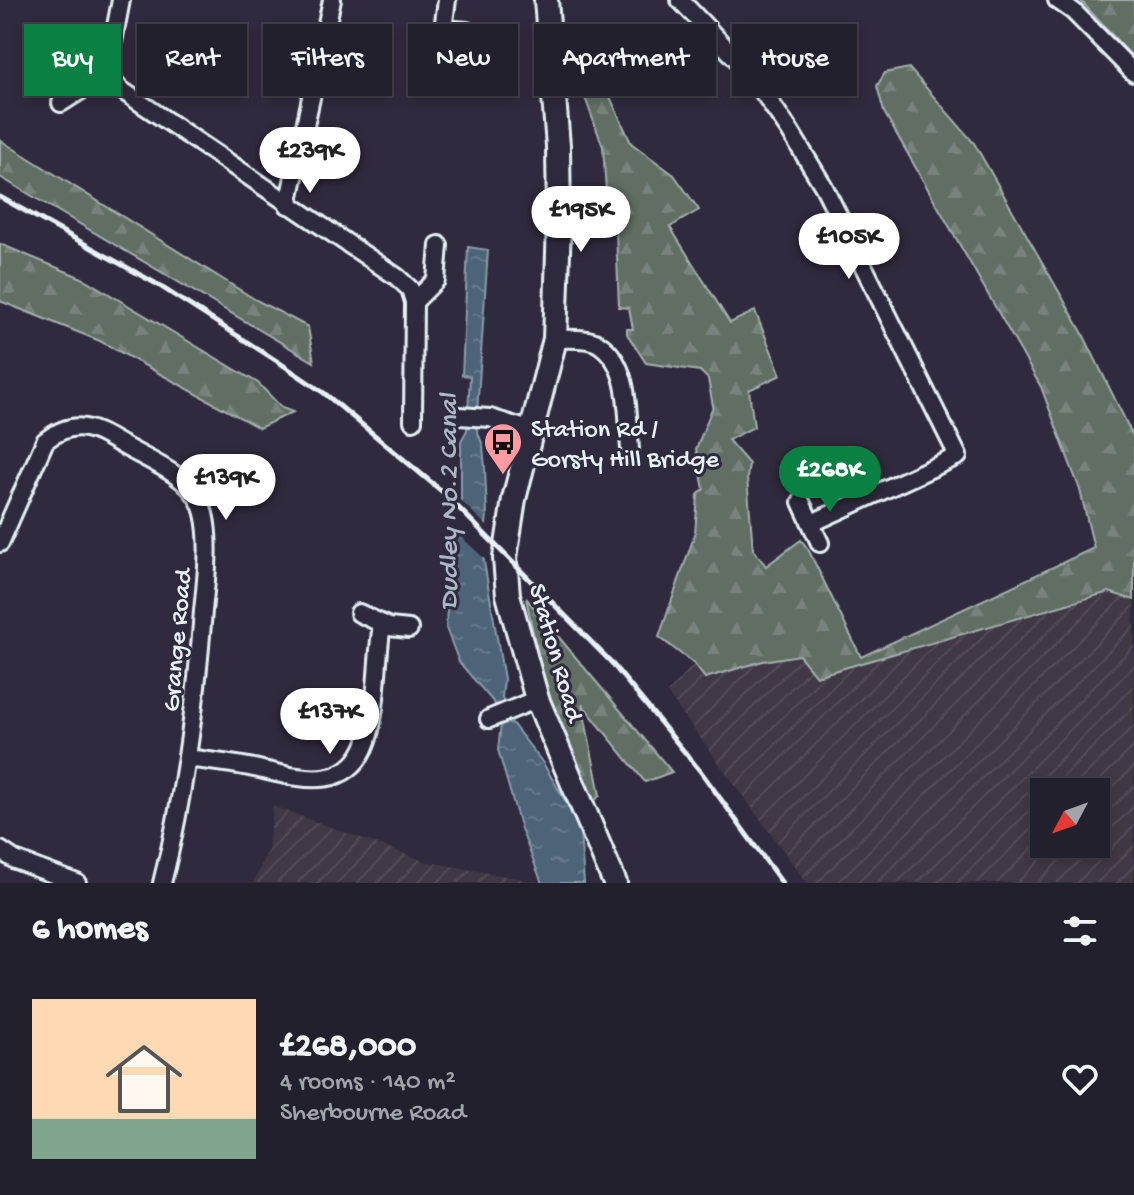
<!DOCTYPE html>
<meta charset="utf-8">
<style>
body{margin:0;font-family:"Gochi Hand",sans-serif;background:#2f2d3a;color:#f1f3f6;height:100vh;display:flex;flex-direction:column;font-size:30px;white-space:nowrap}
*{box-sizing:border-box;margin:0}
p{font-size:26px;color:#a3a3aa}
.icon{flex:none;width:44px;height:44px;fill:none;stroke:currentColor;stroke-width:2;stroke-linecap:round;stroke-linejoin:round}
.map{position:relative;height:883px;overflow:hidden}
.side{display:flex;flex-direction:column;background:#23202e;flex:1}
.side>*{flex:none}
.banner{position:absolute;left:24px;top:24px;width:1086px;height:72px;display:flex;gap:16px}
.needle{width:52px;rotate:229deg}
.tools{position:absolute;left:1030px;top:778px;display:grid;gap:16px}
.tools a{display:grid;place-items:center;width:80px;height:80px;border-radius:0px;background:#23202e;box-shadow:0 4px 12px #0003,0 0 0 2px #403e4a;font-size:40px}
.price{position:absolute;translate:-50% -68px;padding:0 18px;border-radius:28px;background:#fff;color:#222;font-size:26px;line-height:52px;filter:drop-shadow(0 2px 4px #0008)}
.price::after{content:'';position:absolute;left:50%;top:48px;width:24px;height:18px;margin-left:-12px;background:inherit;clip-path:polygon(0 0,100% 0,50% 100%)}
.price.on{background:#0b8043;color:#fff}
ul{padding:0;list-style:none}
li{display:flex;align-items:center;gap:24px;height:200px;padding:0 32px}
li+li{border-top:2px solid #403e4a}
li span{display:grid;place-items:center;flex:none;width:224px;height:160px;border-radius:0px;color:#555}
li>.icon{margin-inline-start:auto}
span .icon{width:96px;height:96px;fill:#fffc;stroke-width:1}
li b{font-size:34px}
h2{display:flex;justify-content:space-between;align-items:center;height:96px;padding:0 32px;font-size:34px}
.chip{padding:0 28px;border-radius:0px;background:#23202e;box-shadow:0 4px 12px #0003,0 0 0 2px #403e4a;font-size:28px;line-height:72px}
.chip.on{background:#0b8043;color:#fff}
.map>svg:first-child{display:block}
</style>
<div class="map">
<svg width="1134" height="883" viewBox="0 0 1134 883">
<defs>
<pattern id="industrial-furrows" width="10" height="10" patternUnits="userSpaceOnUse" patternTransform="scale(2)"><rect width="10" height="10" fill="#413845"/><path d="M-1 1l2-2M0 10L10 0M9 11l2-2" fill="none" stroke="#534c57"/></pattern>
<pattern id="forest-firs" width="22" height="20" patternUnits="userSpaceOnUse" patternTransform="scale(2)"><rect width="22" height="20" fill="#606e64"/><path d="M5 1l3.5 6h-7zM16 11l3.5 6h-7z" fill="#77837b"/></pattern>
<pattern id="water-ripples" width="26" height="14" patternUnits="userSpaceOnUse" patternTransform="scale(2)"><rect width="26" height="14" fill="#4d6378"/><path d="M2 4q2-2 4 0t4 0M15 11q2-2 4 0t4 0" fill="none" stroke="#677a8c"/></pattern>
</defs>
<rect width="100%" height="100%" fill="#2f2a3d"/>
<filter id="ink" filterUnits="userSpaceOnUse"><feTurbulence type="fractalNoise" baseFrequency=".0125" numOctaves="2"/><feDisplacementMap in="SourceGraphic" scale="16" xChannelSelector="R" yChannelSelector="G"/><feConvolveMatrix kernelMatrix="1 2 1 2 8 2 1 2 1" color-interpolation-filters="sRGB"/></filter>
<g filter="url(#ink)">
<g fill="url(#industrial-furrows)" fill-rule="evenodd">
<path d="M 1134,531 L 1134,883 L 807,883 L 667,693 L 694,664 L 842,622 L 860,657 ZM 1044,792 L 1096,792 L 1096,844 L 1044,844 Z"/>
<polygon points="273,806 424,861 542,883 253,883 268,850"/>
</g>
<g fill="url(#forest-firs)" stroke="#a4b0ae" stroke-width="2">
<polygon points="1079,0 1134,0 1134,59 1081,1"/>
<polygon points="579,42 601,77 631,143 674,175 699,210 670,227 730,323 755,311 781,375 749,390 754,427 728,440 749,464 747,478 753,549 766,566 801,540 808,549 861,657 1094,548 1080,490 1041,387 884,112 877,86 885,73 909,68 974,143 1082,332 1134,438 1134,600 1109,592 816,676 799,655 763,661 705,678 694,664 659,637 695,534 698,495 704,489 696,449 713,406 708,379 700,371 646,363 627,334 627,329 633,329 629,308 619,307 616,231 606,191 603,147 583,92 563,94 558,47"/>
<polygon points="0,140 256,300 308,327 314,362 0,177"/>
<polygon points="0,244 82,278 258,383 282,408 293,412 259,428 100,341 0,301"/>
<polygon points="526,598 672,772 645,782 582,704 600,795 593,803 560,739 549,710"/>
</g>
<polygon fill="url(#water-ripples)" stroke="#8b9cab" stroke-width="2" points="468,247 488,250 476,427 483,446 485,468 487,515 483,556 504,679 502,697 508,718 543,763 566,802 580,832 584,883 542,883 521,829 498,750 501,724 495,704 459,662 446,628 449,558 461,499 461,441 467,430 470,376 462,375"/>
<polygon fill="#2f2a3d" points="457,497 490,529 487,556 490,564 452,528"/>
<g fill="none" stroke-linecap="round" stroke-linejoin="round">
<defs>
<g id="street">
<polyline points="121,0 107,74 120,89 397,277 410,289 414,302 413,421"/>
<polyline points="680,0 750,73 790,131 824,187 958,456 812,523"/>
<polyline points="1057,0 1073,11 1134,73"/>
<polyline points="443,29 467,31"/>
<polyline points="434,60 443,29 447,0"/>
<polyline points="61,103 107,74"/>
<polyline points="288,205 332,0"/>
<polyline points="414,302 436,280 439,245"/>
<path d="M 555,339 C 568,339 588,337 599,344 C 631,365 627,415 630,449"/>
<polyline points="459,416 490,418 532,431"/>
<polyline points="801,502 820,543"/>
<path d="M 0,543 L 45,441 C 75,417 93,428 122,445 C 148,460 186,474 200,502 C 213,530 206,581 203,611 C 196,703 185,794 162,883"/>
<polyline points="359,613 389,627 409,629"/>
<polyline points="489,719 537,699"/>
<path d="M 187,758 C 208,761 228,763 249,767 C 291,775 347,798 367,741 C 378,706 376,661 382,624"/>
<polyline points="0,850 15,860 77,883"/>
</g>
<polyline id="secondary" points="546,0 558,146 559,224 555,339 514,499 505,558 508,595 537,699 615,883"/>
</defs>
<use href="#street" stroke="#e8f1f8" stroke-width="22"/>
<use href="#secondary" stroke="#e8f1f8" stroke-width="28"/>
<use href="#street" stroke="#2f2a3d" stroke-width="16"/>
<use href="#secondary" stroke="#2f2a3d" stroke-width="22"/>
<polyline stroke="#e8f1f8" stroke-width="5" points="0,197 155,283 280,363 324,393 444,493 610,661 701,772 782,883"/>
</g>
</g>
<defs>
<symbol id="bus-pin" viewBox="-11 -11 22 30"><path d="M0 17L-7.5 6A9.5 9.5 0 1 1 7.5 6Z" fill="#ff9aa2" stroke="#2f2a3d"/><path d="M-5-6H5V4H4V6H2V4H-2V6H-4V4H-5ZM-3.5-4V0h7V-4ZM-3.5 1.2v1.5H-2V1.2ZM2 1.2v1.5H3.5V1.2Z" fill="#111"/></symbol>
</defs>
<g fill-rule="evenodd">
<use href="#bus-pin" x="481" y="420" width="44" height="60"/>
</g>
<g text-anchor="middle" stroke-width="6" stroke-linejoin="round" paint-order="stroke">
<g font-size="26" fill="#e8f1f8" stroke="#2f2a3d" text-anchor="start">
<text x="531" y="436">Station Rd /<tspan x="531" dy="30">Gorsty Hill Bridge</tspan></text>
</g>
<g font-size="26" fill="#e8f1f8" stroke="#2f2a3d">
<text transform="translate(175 640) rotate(-85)" y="9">Grange Road</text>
<text transform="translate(558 652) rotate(74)" y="9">Station Road</text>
</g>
<g font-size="28" font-style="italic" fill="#aab8c5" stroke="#2f2a3d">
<text transform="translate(446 502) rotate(-90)" y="10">Dudley No.2 Canal</text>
</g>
</g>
</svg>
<div class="tools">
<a><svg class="needle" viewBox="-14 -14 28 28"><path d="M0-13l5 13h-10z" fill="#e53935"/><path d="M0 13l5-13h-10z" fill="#a3a3aa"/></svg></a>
</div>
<b class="price" style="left:310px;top:195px">£239K</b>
<b class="price" style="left:581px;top:254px">£195K</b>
<b class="price" style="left:849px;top:281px">£105K</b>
<b class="price on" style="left:830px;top:514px">£268K</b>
<b class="price" style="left:226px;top:522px">£139K</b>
<b class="price" style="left:330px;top:756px">£137K</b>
<div class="banner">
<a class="chip on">Buy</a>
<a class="chip">Rent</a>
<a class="chip">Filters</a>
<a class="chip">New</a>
<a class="chip">Apartment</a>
<a class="chip">House</a>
</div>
</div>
<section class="side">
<h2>6 homes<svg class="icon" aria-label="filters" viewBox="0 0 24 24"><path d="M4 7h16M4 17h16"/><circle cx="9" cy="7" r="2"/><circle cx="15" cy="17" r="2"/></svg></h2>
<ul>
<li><span style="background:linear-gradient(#ffd9b3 75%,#7fa58c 0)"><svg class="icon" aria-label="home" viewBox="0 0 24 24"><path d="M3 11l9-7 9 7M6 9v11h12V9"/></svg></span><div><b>£268,000</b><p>4 rooms · 140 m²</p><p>Sherbourne Road</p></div><svg class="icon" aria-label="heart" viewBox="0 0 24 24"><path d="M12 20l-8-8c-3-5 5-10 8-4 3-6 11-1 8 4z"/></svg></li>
</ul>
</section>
